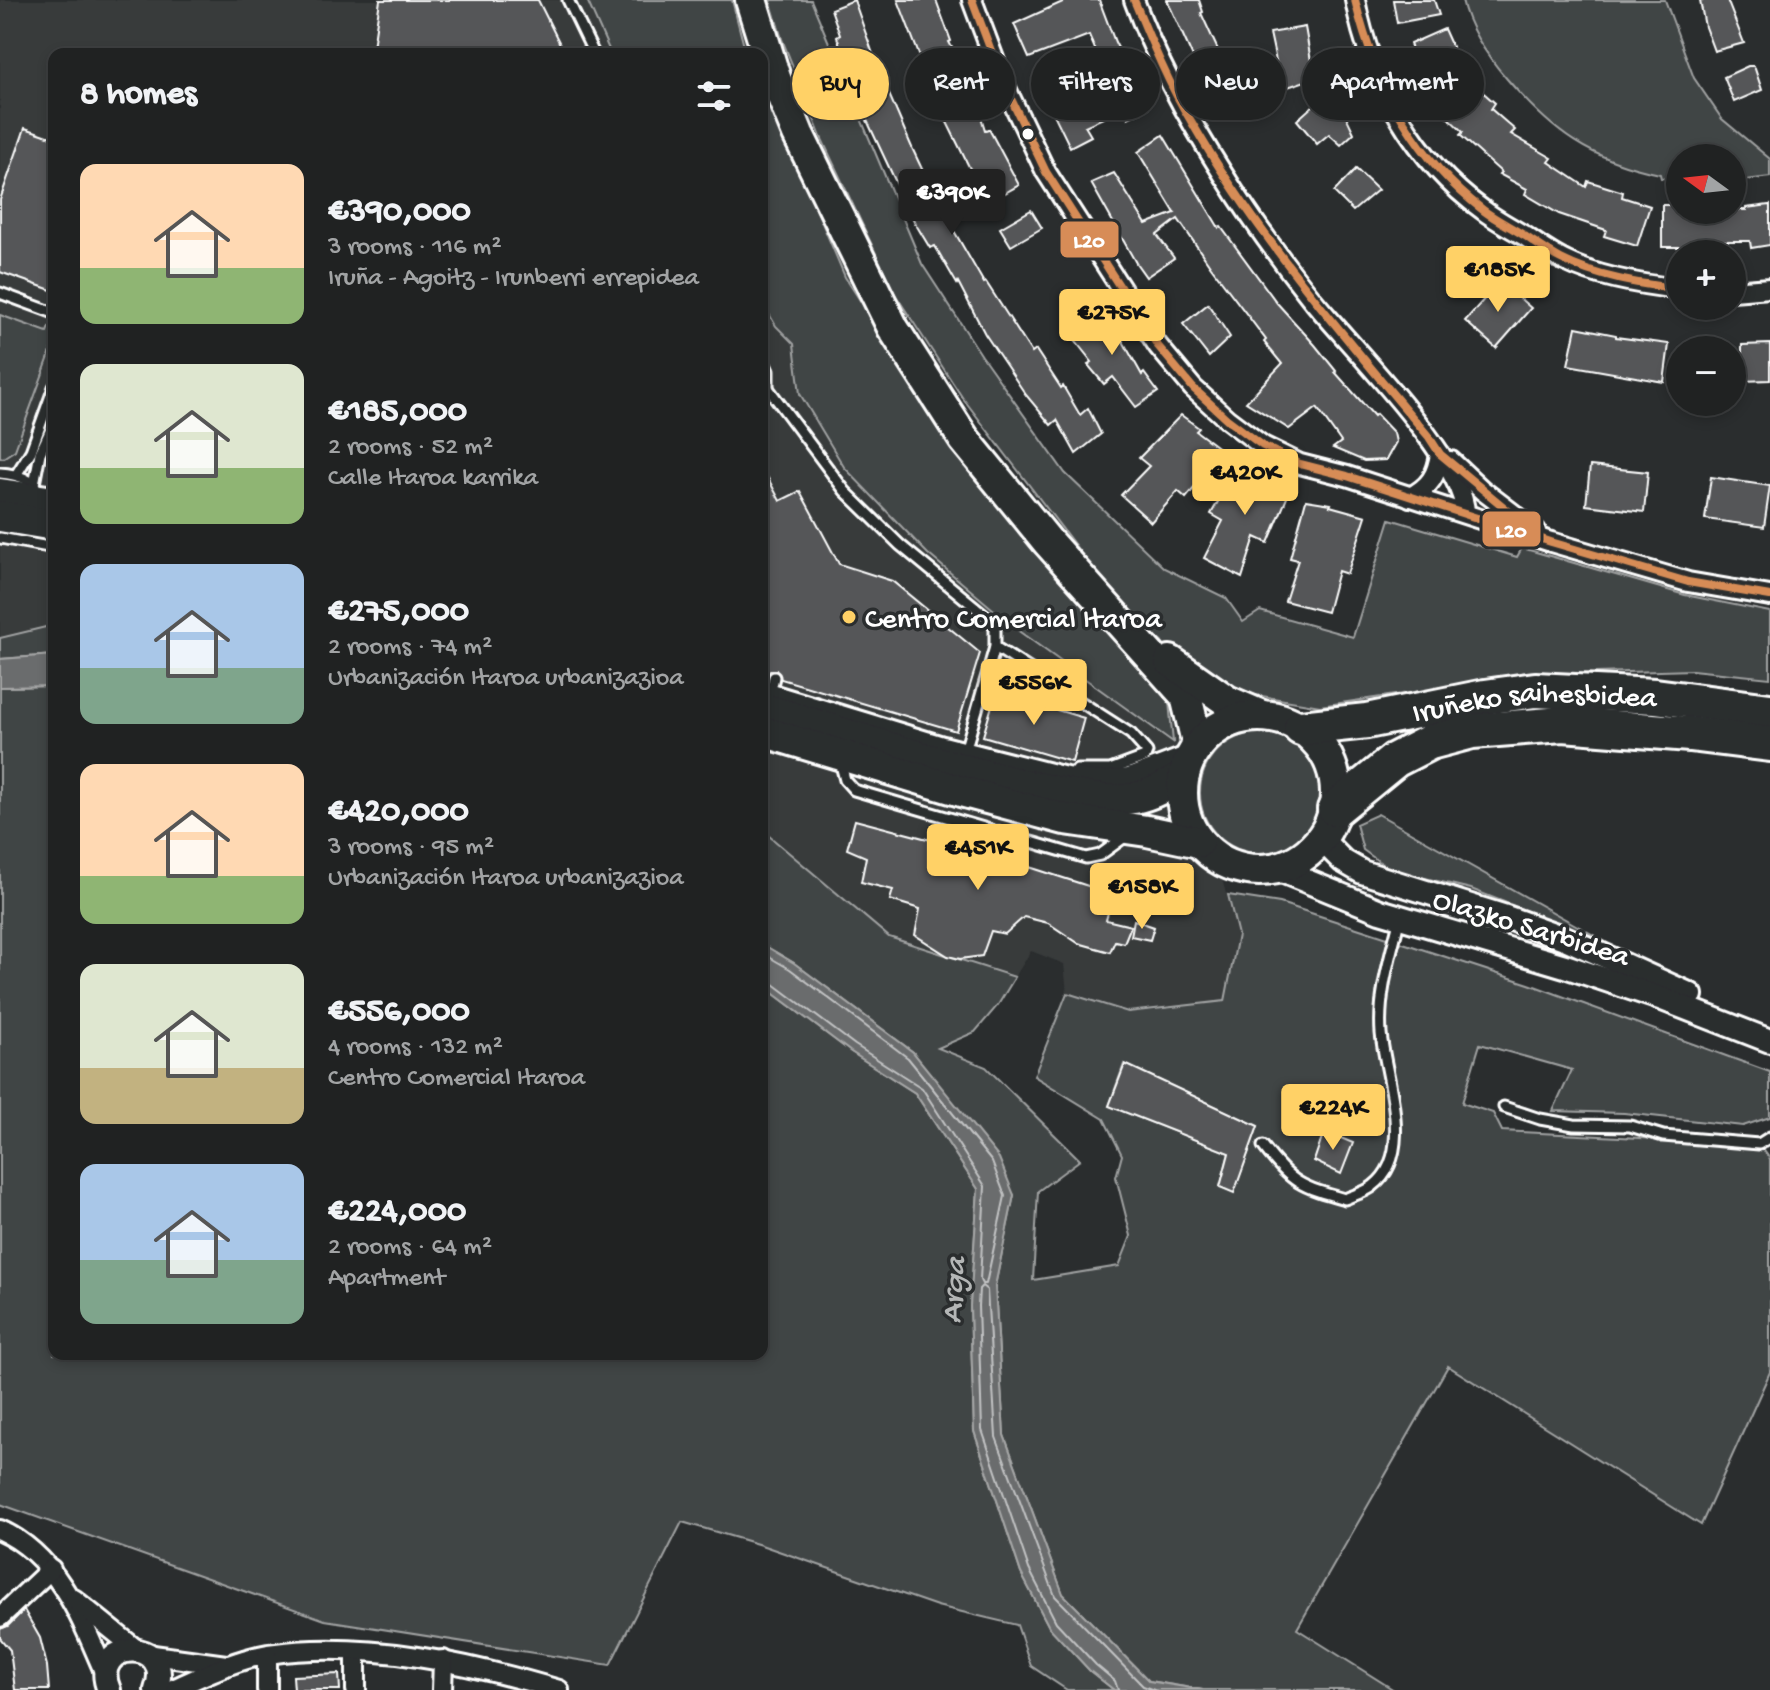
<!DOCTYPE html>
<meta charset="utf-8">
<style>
body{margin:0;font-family:"Gochi Hand",sans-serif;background:#2d2f2f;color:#f1f3f6;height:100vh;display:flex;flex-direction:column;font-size:30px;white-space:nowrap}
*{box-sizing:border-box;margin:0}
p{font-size:26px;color:#a2a4a5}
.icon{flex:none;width:44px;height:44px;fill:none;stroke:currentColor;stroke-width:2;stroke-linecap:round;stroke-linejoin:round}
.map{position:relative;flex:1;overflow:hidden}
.panel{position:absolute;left:48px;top:48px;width:720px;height:1312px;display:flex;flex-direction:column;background:#202222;border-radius:16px;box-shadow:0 4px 12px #0003,0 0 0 2px #3d3f40}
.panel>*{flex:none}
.guide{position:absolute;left:792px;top:48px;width:760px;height:72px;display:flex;gap:16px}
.needle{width:52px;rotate:285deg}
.buttons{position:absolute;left:1666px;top:144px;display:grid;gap:16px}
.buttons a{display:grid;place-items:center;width:80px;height:80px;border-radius:50%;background:#202222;box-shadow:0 4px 12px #0003,0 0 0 2px #3d3f40;font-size:40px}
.price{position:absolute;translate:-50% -68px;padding:0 18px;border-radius:8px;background:#ffd166;color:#111;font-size:26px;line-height:52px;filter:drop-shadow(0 2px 4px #0008)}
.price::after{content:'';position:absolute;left:50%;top:48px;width:24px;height:18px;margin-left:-12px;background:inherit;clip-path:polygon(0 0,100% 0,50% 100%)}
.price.active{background:#222;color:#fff}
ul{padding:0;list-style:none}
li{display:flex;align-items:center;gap:24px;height:200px;padding:0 32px}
li span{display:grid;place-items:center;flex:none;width:224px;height:160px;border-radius:16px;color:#555}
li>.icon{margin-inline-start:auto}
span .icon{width:96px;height:96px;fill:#fffc;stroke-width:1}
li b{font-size:34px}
h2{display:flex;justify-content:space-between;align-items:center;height:96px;padding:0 32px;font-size:34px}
.pill{padding:0 28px;border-radius:36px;background:#202222;box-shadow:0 4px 12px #0003,0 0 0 2px #3d3f40;font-size:28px;line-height:72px}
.pill.active{background:#ffd166;color:#111}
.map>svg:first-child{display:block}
</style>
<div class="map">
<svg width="1770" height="1690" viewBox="0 0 1770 1690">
<rect width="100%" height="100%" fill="#2a2d2e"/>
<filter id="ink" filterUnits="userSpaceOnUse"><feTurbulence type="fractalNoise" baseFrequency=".0125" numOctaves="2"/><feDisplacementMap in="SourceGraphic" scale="16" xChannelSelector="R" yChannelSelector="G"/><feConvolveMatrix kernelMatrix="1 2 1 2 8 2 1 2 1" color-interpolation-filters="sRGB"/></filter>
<g filter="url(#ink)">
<g fill="#373a3b">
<polygon points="0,0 732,0 746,54 54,54 54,625 0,638"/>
<polygon points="762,87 873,321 1165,684 1185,733 1171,794 1175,813 1187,846 1200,864 1221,876 1238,935 1225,1001 1128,1012 1067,993 1064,964 1031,951 1015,977 889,937 762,830"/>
</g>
<g fill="#414445" stroke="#a0a2a2" stroke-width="2" fill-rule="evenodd">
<polygon points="587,0 732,0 746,54 611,54"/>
<polygon points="770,0 811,0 922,264 982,356 1065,473 1164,568 1226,598 1243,622 1260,611 1353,637 1390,519 1517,557 1522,548 1685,595 1770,612 1770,678 1692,670 1532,675 1320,706 1244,693 1165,645 1125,611 962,397 895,294 821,137 782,39"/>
<path d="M 1462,0 L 1665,0 L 1694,78 L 1722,119 L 1770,159 L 1770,177 L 1737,181 L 1735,174 L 1732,174 L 1732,158 L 1680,158 L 1680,180 L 1661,178 L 1660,174 C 1590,160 1552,132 1507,79 C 1487,56 1469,30 1462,0 Z"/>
<polygon points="762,87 790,147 845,277 965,463 1169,702 1173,742 1020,632 928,554 844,467 800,394 794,344 776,326 762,302"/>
<polygon points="0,315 47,332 49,327 54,328 54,343 15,450 3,458 0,457"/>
<polygon points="54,625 54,655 0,659 0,638"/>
<polygon points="54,686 54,1354 762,1354 762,985 851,1052 915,1093 978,1189 970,1306 974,1431 1021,1573 1049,1627 1090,1671 1114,1690 1067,1690 1031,1666 1017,1625 937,1606 761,1545 682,1522 610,1665 325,1620 0,1504 0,687"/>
<circle cx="1260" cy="793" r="60"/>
<polygon points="1378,814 1606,942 1471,889 1391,870 1363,850 1356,824"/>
<path d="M 762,830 L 889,937 L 1015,977 L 998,1005 L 975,1032 L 938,1048 L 986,1067 L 1080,1160 L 1038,1191 L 1033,1280 L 1119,1266 L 1131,1236 L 1116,1177 L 1122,1155 L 1104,1119 L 1034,1076 L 1067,993 L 1128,1012 L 1225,1001 L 1238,935 L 1228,895 L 1280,903 L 1529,984 L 1770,1072 L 1770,1117 L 1743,1126 L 1624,1113 L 1553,1111 L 1572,1070 L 1480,1044 L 1462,1103 L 1493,1113 L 1502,1131 L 1759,1144 L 1770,1159 L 1770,1372 L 1701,1525 L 1448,1366 L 1297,1629 L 1394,1690 L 1203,1690 L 1149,1681 L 1063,1594 L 1004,1435 L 995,1286 L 1014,1195 L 913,1052 L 794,963 L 762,944 ZM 1124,1064 L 1258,1126 L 1234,1192 L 1220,1187 L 1229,1153 L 1109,1106 Z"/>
</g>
<g fill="#6a6c6d" stroke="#a6a7a7" stroke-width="2">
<polygon points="54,655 54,686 0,687 0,659"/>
<polygon points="762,944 794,963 913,1052 999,1158 1014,1195 995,1286 1004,1435 1063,1594 1149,1681 1203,1690 1114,1690 1090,1671 1049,1627 1021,1573 974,1431 970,1306 978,1189 915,1093 851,1052 762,985"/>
</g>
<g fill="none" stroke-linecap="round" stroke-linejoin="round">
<g stroke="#c3c4c5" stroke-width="2">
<polyline points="762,953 790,969 908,1058 992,1162 1005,1196 986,1284 982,1284 980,1280 985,1186 922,1088 855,1045 770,981 762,979"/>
<polyline points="1118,1690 1115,1681 1096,1665 1056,1622 1029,1569 982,1430 978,1306 979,1289 982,1286 987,1290 996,1437 1055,1596 1143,1686 1154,1690"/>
</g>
</g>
<g fill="#555758" stroke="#fff" stroke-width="2">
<polygon points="380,0 538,0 565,54 372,54"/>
<polygon points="854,0 879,71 913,150 938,203 984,283 986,282 1032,353 1036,350 1061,388 1063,386 1080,415 1088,408 1101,434 1076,454 1057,420 1051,425 1026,395 985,334 958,282 957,284 935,246 930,248 915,223 865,116 837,37 840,35 831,9"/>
<polygon points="898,0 936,0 951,41 949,42 971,84 985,130 989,129 1019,185 987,203 938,104"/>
<polygon points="1067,0 1099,0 1115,42 1148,108 1128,118 1123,109 1085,126 1091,136 1070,147 1048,102 1104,70 1089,35 1029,58 1014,24"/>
<polygon points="1167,0 1199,0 1203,12 1201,13 1229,74 1206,86"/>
<polygon points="1393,0 1434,0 1439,15 1397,23"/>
<polygon points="1700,0 1727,0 1744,43 1714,51 1705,27"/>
<polygon points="1305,27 1314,78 1282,89 1270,33"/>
<polygon points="1444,29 1458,60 1422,74 1410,44"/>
<polygon points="1748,66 1754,66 1762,90 1734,102 1724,77"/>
<polygon points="1342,80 1355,99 1344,112 1354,133 1341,145 1329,134 1317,144 1297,120"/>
<polygon points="1469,80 1495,103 1491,109 1515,130 1511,134 1552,158 1549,162 1586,187 1588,181 1623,192 1622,197 1650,206 1637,246 1604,236 1606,230 1559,214 1525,194 1527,189 1499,174 1501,172 1460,135 1463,132 1441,111"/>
<polygon points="25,128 54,138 54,291 0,272 0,200"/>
<polygon points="1163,135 1219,228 1221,227 1277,303 1315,345 1336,371 1335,372 1374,416 1376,414 1394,433 1396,442 1386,460 1364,461 1333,448 1341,442 1317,408 1289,429 1246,402 1282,364 1264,342 1266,340 1211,267 1178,219 1157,235 1174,258 1146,277 1136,263 1091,183 1114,173 1146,224 1175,213 1138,152"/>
<polygon points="1356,169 1378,190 1353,211 1334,192"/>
<polygon points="1662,205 1680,205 1680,210 1746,210 1746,208 1770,205 1770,245 1751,248 1750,241 1701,241 1700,247 1662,247"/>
<polygon points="1031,210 1042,228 1011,246 1000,228"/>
<polygon points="1500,281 1531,308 1496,348 1465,321"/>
<polygon points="1208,304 1230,337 1209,357 1183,324"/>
<polygon points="1100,308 1115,327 1142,375 1144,373 1158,392 1136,407 1113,377 1104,384 1088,365 1092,362 1069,333"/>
<polygon points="1576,327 1616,335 1616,337 1669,344 1664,382 1568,365"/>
<polygon points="1770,344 1770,380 1742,381 1742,345"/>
<polygon points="1181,415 1199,428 1196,431 1224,452 1186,498 1178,491 1151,522 1121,495 1149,466 1139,458"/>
<polygon points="1240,463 1291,488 1268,543 1255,537 1242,578 1204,558 1223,521 1211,514"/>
<polygon points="1590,466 1648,472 1644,512 1586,505"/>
<polygon points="762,467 780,501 800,491 839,564 892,581 980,653 956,731 781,679 776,670 771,670 767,675 762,673"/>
<polygon points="1711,477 1770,486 1764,527 1705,519"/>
<polygon points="1306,500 1331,504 1330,506 1366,516 1347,574 1338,571 1327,612 1285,601 1298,560 1290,558"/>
<polygon points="996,692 1084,718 1072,762 983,736"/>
<polygon points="855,820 935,841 940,833 960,833 966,840 964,846 1113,894 1106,920 1131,926 1124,943 1115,941 1110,952 1078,943 1048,923 1024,917 1005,934 991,931 982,956 960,959 948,956 915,935 920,909 890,900 893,890 861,882 866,857 847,849"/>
<polygon points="1134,920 1154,927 1150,940 1131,936"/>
<polygon points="1125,1064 1258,1126 1234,1193 1220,1187 1229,1153 1109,1106"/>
<polygon points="1324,1131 1353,1143 1341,1174 1314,1161"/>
<polygon points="24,1610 40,1638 47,1666 49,1690 15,1690 10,1650 0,1638 0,1629 8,1626"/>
<polygon points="339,1674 340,1690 294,1690 293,1676"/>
</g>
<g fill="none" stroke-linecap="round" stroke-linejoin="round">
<defs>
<g id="service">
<polyline points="568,0 594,54"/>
<polyline points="0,293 54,313"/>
<polyline points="762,358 768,371 768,389"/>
<polyline points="762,380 845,491 900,545 991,620 995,628 995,647 965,751"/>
<path d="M 0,473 C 13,474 30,477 37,489"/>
<polyline points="16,475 31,451 54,387"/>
<polyline points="34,484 40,453 54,423"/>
<polyline points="0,538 54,548"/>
<polyline points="995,647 1131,734 1147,752 1145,757 1110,770 1077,770"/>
<polyline points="770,694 774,677"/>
<polyline points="840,761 845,780 854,790 1086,858 1100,855 1126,836"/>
<polyline points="1504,1107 1540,1119 1574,1125 1630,1126 1663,1136 1759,1144 1770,1137"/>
<path d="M 1263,1146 C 1291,1183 1301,1187 1345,1199 C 1354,1195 1366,1192 1373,1186 C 1416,1154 1385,1077 1381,1033 C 1378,994 1391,955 1400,917"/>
</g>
<g id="minor">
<polyline points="972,0 1002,80 1046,172 1158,346 1193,388 1227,419 1263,446 1300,464 1347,476 1551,542 1688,582 1770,596"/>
<path d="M 1134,0 C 1156,60 1188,119 1223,174 C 1249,216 1280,259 1311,298 C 1347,343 1465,460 1465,513"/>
<path d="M 1355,0 C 1370,81 1415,161 1483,210 C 1496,220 1511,228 1525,236 C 1538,245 1552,255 1567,262 C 1600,278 1644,285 1680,289"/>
<polyline points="1732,291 1770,288"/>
<polyline points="1451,461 1482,490 1536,531"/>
<path d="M 1410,497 C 1430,487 1437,475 1440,454"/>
<polyline points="762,691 943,746 1066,777 1103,781 1129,778 1192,754"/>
<path d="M 0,1530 C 58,1556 82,1620 105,1674"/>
<polyline points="74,1599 137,1650"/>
<polyline points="0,1617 51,1569"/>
<polyline points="356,1653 356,1690"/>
<polyline points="146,1654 226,1665"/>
<path d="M 171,1690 C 202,1676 234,1660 268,1654 C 364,1640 468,1663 559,1690"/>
<polyline points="267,1690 267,1655"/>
<polyline points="442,1690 443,1660"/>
</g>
<g id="tertiary">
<polyline points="1321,839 1343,861 1362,872 1506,917 1567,939 1691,995"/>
<polyline points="1277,869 1380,911 1565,966 1660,998 1770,1041"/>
<path d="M 109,1690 C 87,1639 176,1636 156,1690"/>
</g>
<g id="primary">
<polyline points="751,0 775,78 798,134 893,328 964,439 1048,542 1186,696 1198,746"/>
<polyline points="1170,661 1227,701 1262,716"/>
</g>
<g id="trunk">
<polyline points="0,494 54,502"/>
<polyline points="0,516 54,525"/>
<path d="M 762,708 C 857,736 952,770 1050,790 C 1077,795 1107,803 1134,798 C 1153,794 1168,785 1184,775"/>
<circle cx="1259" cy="793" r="77"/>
<polyline points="762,731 961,791 1065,819 1147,831 1199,842"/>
</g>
<g id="motorway">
<path id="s1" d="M 1301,728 L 1367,721 L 1485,697 L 1535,690 L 1655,696 L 1770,711"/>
<polyline points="1335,809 1395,760 1430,742 1472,731 1563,724 1690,734 1770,744"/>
</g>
</defs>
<use href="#service" stroke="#fff" stroke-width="15"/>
<use href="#minor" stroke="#fff" stroke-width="24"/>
<use href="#tertiary" stroke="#fff" stroke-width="28"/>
<use href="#primary" stroke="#fff" stroke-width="36"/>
<use href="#trunk" stroke="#fff" stroke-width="36"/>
<use href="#motorway" stroke="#fff" stroke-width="40"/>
<use href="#service" stroke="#2a2d2e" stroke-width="9"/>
<use href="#minor" stroke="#2a2d2e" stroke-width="18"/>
<use href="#tertiary" stroke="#2a2d2e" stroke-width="22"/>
<use href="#primary" stroke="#2a2d2e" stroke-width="30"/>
<use href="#trunk" stroke="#2a2d2e" stroke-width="30"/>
<use href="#motorway" stroke="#2a2d2e" stroke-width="34"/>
<defs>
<g id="bus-1">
<polyline points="972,0 1002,80 1046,172 1158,346 1193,388 1227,419 1263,446 1300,464 1347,476 1551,542 1688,582 1770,596"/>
<path d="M 1134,0 C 1151,41 1168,83 1191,121 C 1257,236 1344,336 1429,437 L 1440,454 L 1516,517"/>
<path d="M 1355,0 C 1375,84 1414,157 1483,210 C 1496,220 1511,227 1525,236 C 1537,244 1549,253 1561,259 C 1598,278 1640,284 1680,289"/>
</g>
</defs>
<use href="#bus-1" stroke="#2a2d2e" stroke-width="14"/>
<use href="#bus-1" stroke="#d78c57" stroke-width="8"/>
</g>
</g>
<circle fill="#fff" stroke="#2a2d2e" stroke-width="3" cx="1028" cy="134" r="7"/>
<circle fill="#ffd166" stroke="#2a2d2e" stroke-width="3" cx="849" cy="617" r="8"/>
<g text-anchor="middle" stroke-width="7" stroke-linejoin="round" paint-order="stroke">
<g font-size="30" fill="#fff" stroke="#2a2d2e" text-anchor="start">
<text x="865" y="627">Centro Comercial Itaroa</text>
</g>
<g font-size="30" fill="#fff" stroke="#2a2d2e">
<text dy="10" stroke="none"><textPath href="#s1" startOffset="236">Iruñeko saihesbidea</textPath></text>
<text transform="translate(1532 926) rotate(17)" y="10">Olazko Sarbidea</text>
</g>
<g font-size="32" font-style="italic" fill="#b4b6b6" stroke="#2a2d2e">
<text transform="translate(951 1290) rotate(-86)" y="11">Arga</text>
</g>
</g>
<g stroke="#2a2d2e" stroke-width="3">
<rect x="1059" y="220" width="61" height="39" rx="8" fill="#d78c57"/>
<rect x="1481" y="510" width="61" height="38" rx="8" fill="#d78c57"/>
</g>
<g font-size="22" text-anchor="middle" font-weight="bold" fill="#fff">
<text x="1089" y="247">L20</text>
<text x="1511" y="537">L20</text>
</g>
</svg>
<div class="buttons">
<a><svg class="needle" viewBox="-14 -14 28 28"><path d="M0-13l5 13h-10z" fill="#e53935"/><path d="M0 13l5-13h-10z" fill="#a2a4a5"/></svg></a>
<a>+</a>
<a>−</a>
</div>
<b class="price active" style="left:952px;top:237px">€390K</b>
<b class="price" style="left:1498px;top:314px">€185K</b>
<b class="price" style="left:1112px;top:357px">€275K</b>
<b class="price" style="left:1245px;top:517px">€420K</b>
<b class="price" style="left:1034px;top:727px">€556K</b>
<b class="price" style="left:978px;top:892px">€451K</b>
<b class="price" style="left:1142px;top:931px">€158K</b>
<b class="price" style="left:1333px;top:1152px">€224K</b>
<div class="guide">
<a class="pill active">Buy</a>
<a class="pill">Rent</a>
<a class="pill">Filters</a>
<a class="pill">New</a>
<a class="pill">Apartment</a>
</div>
<section class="panel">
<h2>8 homes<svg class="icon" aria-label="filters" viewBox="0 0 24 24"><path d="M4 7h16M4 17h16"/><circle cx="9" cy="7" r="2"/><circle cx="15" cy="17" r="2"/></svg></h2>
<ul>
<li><span style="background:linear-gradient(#ffd9b3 65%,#8fb573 0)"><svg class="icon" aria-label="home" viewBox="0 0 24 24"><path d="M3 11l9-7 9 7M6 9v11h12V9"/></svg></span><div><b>€390,000</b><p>3 rooms · 116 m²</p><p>Iruña - Agoitz - Irunberri errepidea</p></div></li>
<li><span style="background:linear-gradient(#dfe7d0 65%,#8fb573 0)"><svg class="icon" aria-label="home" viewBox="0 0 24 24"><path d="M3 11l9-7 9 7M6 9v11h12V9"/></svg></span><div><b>€185,000</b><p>2 rooms · 52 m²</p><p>Calle Itaroa karrika</p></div></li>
<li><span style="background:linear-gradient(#a9c7e8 65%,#7fa58c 0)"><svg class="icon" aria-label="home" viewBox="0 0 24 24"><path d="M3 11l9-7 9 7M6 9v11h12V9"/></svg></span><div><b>€275,000</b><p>2 rooms · 74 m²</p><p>Urbanización Itaroa urbanizazioa</p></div></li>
<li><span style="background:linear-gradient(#ffd9b3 70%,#8fb573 0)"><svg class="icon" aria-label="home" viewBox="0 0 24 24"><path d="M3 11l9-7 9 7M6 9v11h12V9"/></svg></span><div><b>€420,000</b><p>3 rooms · 95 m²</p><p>Urbanización Itaroa urbanizazioa</p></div></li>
<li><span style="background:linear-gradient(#dfe7d0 65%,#c2b280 0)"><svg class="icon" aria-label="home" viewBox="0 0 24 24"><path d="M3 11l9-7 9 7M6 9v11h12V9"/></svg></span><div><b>€556,000</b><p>4 rooms · 132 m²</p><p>Centro Comercial Itaroa</p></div></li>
<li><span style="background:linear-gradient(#a9c7e8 60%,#7fa58c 0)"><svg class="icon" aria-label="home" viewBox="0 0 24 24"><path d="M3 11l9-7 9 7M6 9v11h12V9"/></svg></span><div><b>€224,000</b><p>2 rooms · 64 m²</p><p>Apartment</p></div></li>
</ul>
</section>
</div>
